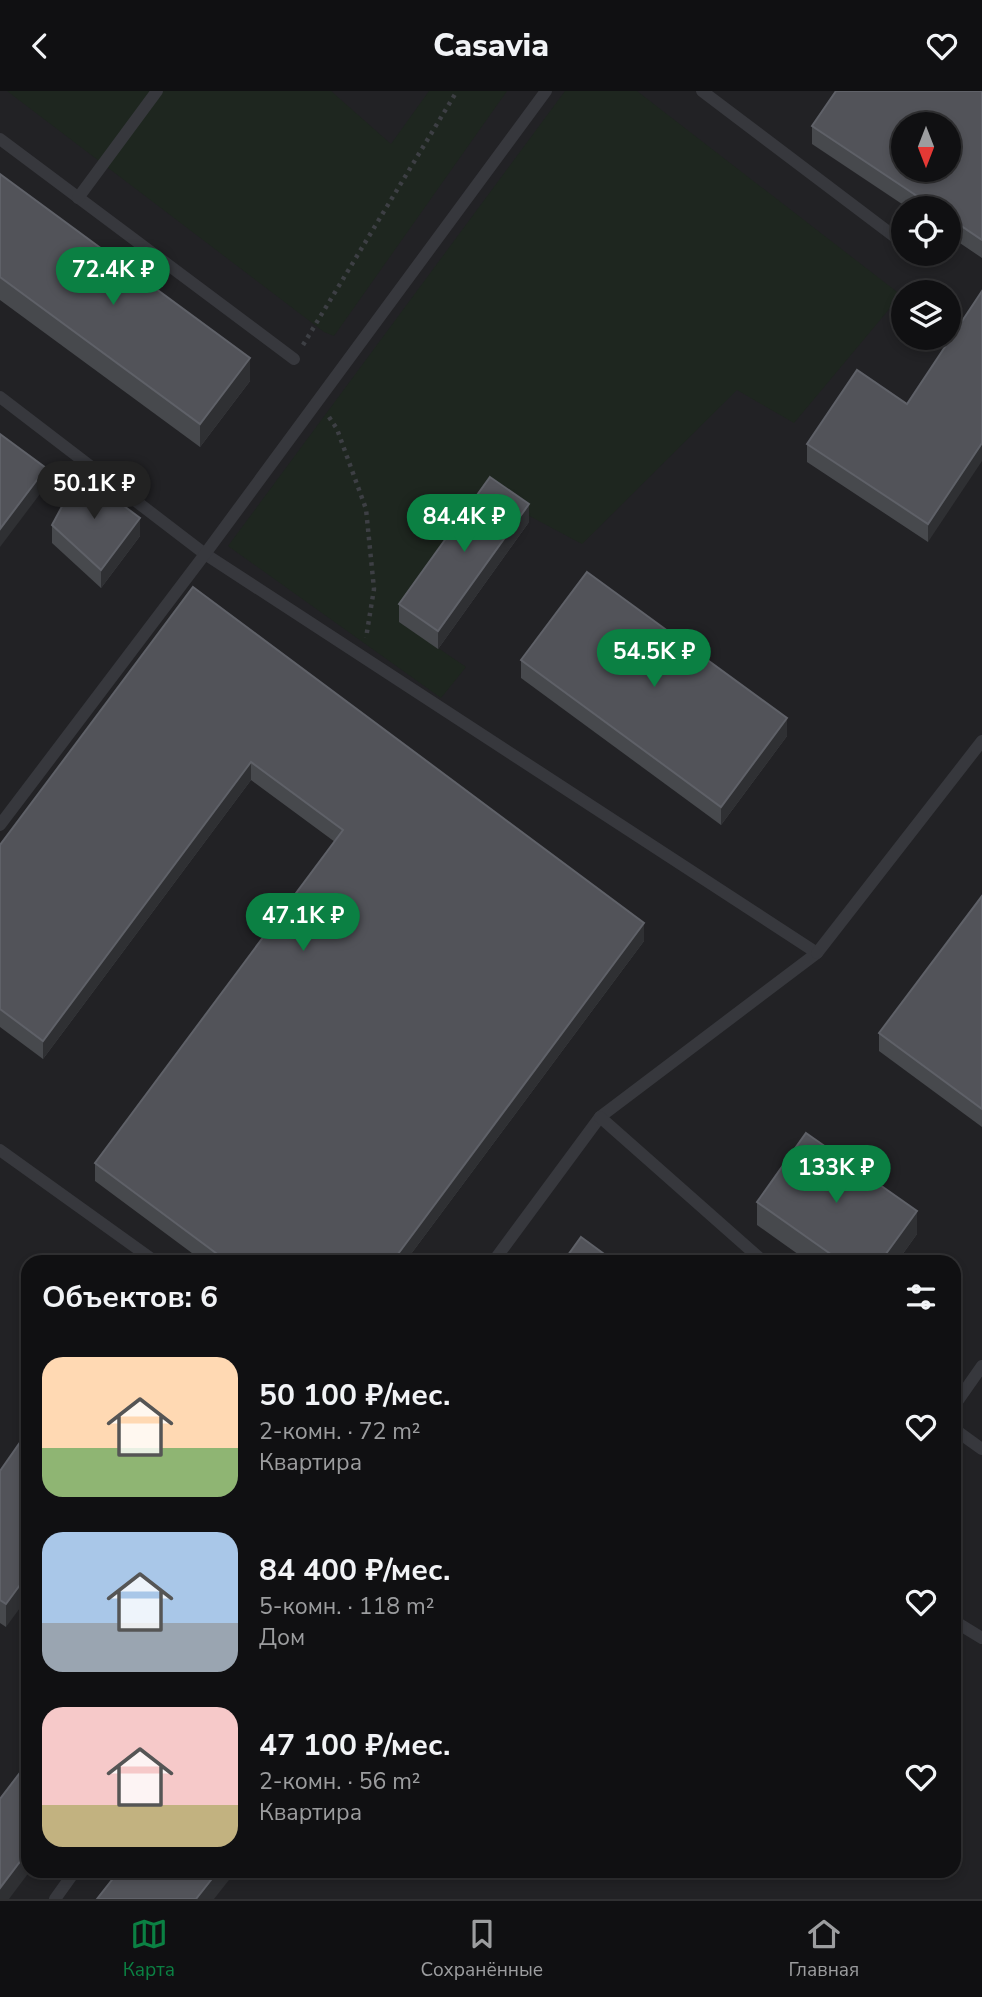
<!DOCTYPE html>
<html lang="ru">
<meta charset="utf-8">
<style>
body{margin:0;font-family:"Nunito Sans",sans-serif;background:#1e1e20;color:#f1f3f6;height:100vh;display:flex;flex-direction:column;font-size:26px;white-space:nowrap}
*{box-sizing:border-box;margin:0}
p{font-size:23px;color:#9c9d9f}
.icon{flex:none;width:38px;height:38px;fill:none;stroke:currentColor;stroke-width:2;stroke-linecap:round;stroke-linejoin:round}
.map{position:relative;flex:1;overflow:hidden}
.sheet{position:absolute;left:21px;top:1164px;width:940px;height:623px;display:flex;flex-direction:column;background:#101012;border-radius:21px;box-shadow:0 4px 10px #0003,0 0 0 2px #303032}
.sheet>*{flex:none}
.needle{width:46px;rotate:180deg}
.tools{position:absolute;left:891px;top:21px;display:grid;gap:14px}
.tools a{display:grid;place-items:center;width:70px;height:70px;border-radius:50%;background:#101012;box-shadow:0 4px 10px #0003,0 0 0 2px #303032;font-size:35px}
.price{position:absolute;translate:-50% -60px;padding:0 16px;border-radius:24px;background:#0b8043;color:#fff;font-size:23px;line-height:46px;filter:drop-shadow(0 2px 4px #0008)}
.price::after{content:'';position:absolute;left:50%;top:42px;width:21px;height:16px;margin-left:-10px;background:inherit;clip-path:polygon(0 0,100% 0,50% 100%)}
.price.current{background:#222;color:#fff}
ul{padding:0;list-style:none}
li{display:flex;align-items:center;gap:21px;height:175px;padding:0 21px}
li span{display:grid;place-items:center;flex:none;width:196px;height:140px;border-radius:21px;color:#555}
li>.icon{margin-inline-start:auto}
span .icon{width:84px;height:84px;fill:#fffc;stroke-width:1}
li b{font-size:30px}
h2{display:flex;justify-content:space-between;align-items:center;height:84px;padding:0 21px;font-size:30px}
header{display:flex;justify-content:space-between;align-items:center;height:91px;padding:0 21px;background:#101012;font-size:32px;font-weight:800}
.tab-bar{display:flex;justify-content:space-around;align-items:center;height:98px;border-top:2px solid #303032;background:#101012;font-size:19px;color:#9c9d9f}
.tab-bar a{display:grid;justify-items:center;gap:4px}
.tab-bar .current{color:#0b8043}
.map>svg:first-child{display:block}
</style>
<header><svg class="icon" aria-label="back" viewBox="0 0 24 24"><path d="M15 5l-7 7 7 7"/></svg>Casavia<svg class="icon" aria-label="heart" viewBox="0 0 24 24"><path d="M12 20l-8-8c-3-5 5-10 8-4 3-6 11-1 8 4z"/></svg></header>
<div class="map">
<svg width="982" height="1808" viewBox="0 0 982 1808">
<rect width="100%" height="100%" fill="#161618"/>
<path fill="#222225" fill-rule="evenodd" d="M 0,0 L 982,0 L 982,1808 L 0,1808 ZM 903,33 L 948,33 L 948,79 L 903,79 ZM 903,117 L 948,117 L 948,163 L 903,163 ZM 903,201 L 948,201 L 948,247 L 903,247 ZM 28,1171 L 954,1171 L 954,1780 L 28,1780 Z"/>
<g fill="#1e261f">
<polygon points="7,0 331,0 391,53 429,0 507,0 334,245 324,241"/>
<polygon points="565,0 637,0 901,204 794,332 737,299 582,453 490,404 400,531 466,576 441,607 228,455"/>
</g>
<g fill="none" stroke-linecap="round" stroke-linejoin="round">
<g stroke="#3d3f44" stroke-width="4.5" stroke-dasharray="3.5 5" stroke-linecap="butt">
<polyline points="303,254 457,0"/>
<polyline points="329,326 337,338 366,418 374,498 366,547"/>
</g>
<g stroke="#37383d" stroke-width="12">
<polyline points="702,0 903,152"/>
<polyline points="0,48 294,268"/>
<polyline points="78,107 157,0"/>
<polyline points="918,163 925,169"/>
<polyline points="0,306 205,463 817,862 600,1026 493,1171"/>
<polyline points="0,734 205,463 546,0"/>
<polyline points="817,862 982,650"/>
<polyline points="600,1026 764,1171"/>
<polyline points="0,1059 156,1171"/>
<polyline points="954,1315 982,1275"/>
<polyline points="954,1338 982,1358"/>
<polyline points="954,1530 982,1547"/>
<polyline points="55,1808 75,1780"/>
</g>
</g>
<g fill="#47494d">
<polygon points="982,0 982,167 948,144 948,117 908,117 812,53 812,35"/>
<polygon points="0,83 250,290 200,356 0,209"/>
<polygon points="982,200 928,451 807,371 807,353 907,313"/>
<polygon points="529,431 438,558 399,531 399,513"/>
<polygon points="52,434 140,445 101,497 52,452"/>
<polygon points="193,496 644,850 405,1171 204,1171 95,1090 95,1072 335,751 251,689 43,968 0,936 0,754"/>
<polygon points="521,569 787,645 721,734 521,587"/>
<polygon points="982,805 982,1036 879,960 879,942"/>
<polygon points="757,1111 917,1143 897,1171 809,1171 757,1134"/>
<polygon points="28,1340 6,1536 0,1532 0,1380"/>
</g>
<g fill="#2f3033">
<polygon points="250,267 250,290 200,356 200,333"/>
<polygon points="982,352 982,370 928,451 928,433"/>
<polygon points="46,377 46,395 0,456 0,438"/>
<polygon points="529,413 529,431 438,558 438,540"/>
<polygon points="140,427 140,445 101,497 101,479"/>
<polygon points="787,627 787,645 721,734 721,716"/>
<polygon points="251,671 251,689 43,968 43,950"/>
<polygon points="644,832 644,850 405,1171 392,1171"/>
<polygon points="917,1120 917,1143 897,1171 880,1171"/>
<polygon points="961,1426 961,1449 954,1458 954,1435"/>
<polygon points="28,1483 28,1506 6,1536 6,1513"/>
<polygon points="28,1760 28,1780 30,1780 9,1808 0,1808 0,1797"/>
<polygon points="218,1780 236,1780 214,1808 196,1808"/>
</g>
<g fill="#525359" stroke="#5f6168" stroke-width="2" fill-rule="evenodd">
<path d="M 836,0 L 982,0 L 982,149 L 948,126 L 948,117 L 935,117 L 812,35 ZM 903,33 L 948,33 L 948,79 L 903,79 Z"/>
<polygon points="0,83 250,267 200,333 0,186"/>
<polygon points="982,200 982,352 928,433 807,353 857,279 907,313"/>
<polygon points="0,343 46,377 0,438"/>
<polygon points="80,382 140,427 101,479 52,434"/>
<polygon points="490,386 529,413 438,540 399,513"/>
<polygon points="587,481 787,627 721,716 521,569"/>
<polygon points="193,496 644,832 392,1171 228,1171 95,1072 343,739 251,671 43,950 0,918 0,754"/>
<polygon points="982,805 982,1018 879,942"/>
<polygon points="806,1042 917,1120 880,1171 842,1171 757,1111"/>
<polygon points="581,1146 615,1171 563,1171"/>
<polygon points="28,1340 28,1483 6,1513 0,1509 0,1380"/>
<polygon points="954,1420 961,1426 954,1435"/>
<polygon points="22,1679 28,1683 28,1760 0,1797 0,1708"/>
<polygon points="119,1780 218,1780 196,1808 97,1808"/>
</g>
</svg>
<div class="tools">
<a><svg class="needle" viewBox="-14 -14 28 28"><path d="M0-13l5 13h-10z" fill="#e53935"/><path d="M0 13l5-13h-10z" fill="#9c9d9f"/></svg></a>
<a><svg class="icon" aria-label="locate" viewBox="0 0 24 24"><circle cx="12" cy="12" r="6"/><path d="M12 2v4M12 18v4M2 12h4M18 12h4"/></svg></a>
<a><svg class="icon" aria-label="layers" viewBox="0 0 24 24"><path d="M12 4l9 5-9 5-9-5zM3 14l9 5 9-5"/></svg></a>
</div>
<b class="price" style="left:113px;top:216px">72.4K ₽</b>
<b class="price current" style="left:94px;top:430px">50.1K ₽</b>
<b class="price" style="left:464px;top:463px">84.4K ₽</b>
<b class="price" style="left:654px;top:598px">54.5K ₽</b>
<b class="price" style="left:303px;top:862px">47.1K ₽</b>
<b class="price" style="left:836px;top:1114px">133K ₽</b>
<section class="sheet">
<h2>Объектов: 6<svg class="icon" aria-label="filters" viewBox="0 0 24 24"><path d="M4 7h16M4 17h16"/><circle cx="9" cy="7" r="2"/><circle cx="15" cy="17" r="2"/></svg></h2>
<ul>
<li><span style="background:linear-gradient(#ffd9b3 65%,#8fb573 0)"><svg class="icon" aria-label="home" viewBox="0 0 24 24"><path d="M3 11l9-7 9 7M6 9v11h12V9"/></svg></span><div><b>50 100 ₽/мес.</b><p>2-комн. · 72 m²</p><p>Квартира</p></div><svg class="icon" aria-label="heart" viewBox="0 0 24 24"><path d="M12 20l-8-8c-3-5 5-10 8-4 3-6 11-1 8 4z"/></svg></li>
<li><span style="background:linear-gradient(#a9c7e8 65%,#9aa5b1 0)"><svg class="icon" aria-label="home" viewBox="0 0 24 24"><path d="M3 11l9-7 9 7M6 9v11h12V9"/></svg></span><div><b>84 400 ₽/мес.</b><p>5-комн. · 118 m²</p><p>Дом</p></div><svg class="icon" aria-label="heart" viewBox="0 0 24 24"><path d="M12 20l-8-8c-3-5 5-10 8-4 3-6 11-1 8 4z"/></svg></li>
<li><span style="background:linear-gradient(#f6c9c9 70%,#c2b280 0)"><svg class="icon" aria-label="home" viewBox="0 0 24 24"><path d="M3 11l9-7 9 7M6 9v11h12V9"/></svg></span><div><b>47 100 ₽/мес.</b><p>2-комн. · 56 m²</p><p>Квартира</p></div><svg class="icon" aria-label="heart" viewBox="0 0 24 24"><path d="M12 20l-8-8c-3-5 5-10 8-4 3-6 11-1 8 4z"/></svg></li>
</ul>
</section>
</div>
<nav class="tab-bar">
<a class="current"><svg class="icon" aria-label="map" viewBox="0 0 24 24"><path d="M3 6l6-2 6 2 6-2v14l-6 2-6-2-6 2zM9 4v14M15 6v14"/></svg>Карта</a>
<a><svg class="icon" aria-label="saved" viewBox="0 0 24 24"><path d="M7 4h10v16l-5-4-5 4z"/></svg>Сохранённые</a>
<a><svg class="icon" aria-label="home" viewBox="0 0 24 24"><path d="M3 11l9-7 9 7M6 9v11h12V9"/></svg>Главная</a>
</nav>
